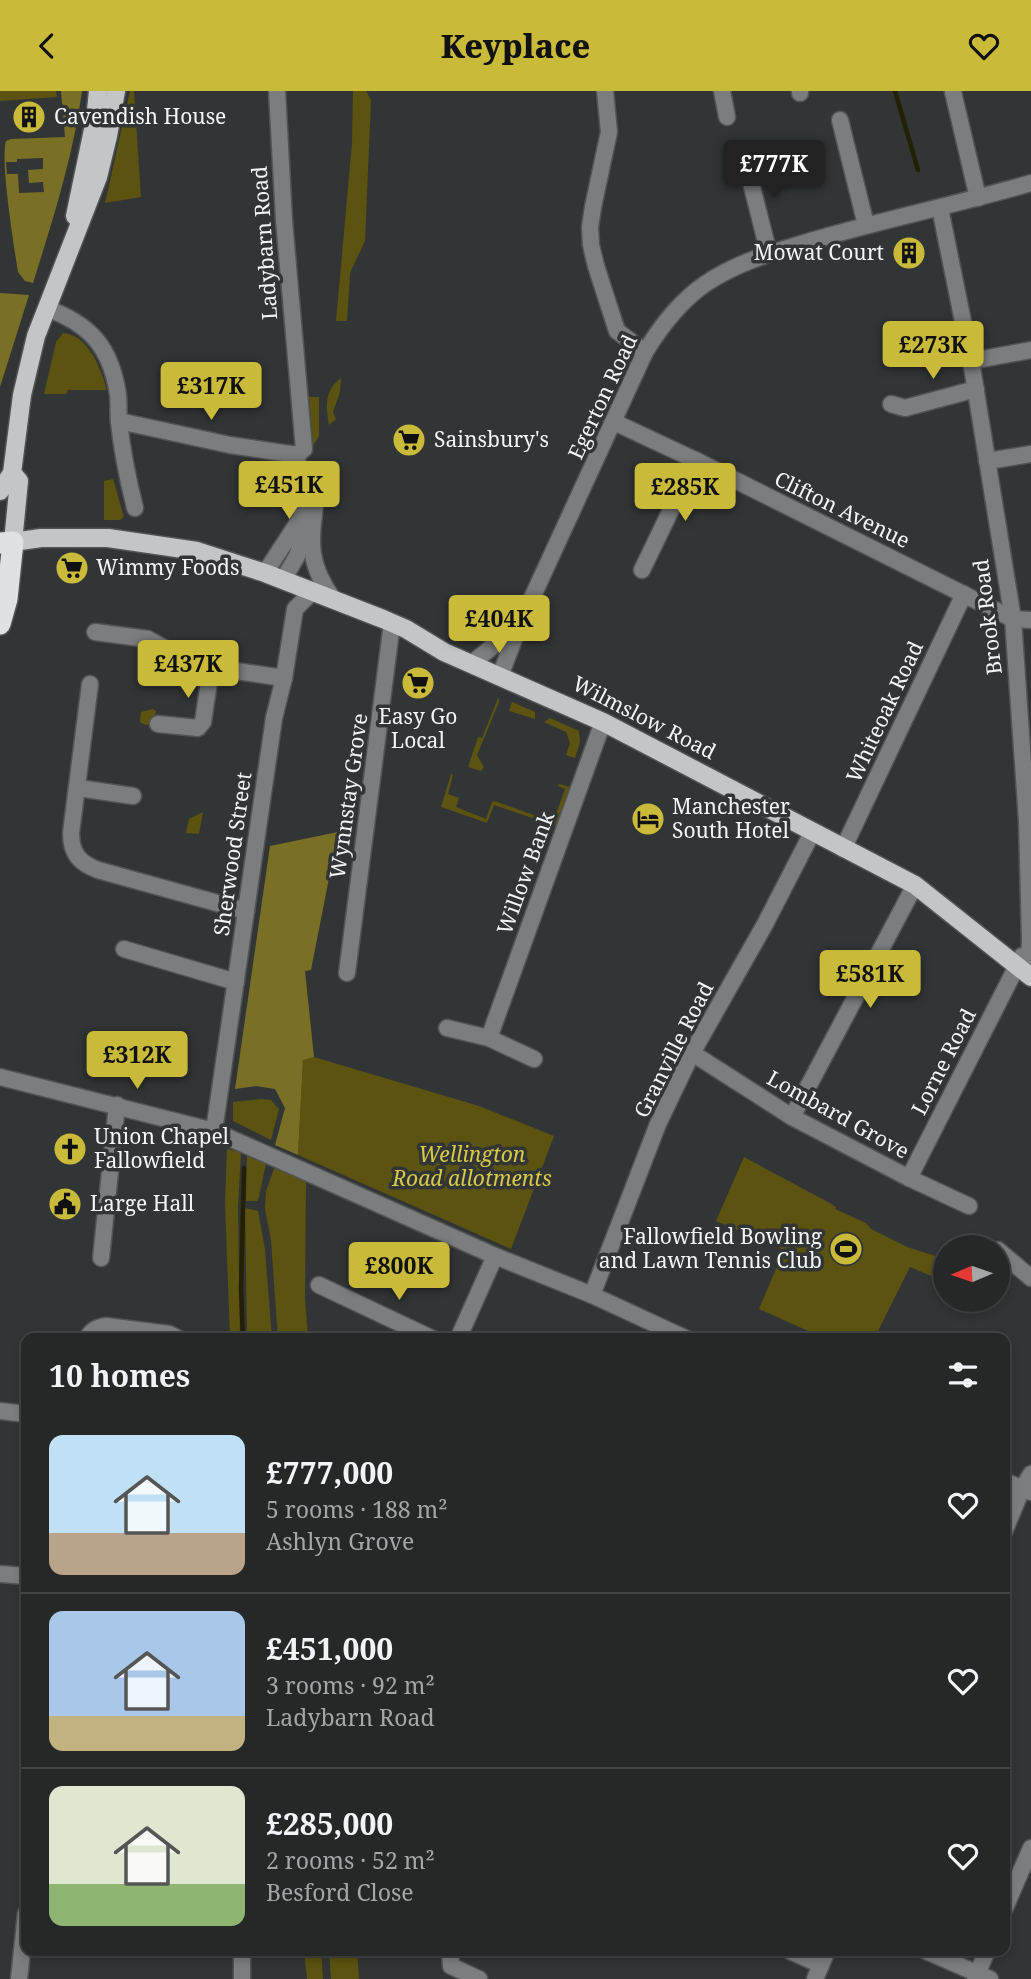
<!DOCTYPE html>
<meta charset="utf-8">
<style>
body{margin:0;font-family:"Noto Serif",serif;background:#323434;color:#f1f3f6;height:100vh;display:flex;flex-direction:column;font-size:26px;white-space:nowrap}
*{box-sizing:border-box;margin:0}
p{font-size:23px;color:#a4a6a8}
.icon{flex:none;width:38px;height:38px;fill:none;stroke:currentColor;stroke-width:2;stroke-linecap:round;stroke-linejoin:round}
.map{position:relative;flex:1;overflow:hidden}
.panel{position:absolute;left:21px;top:1242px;width:989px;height:623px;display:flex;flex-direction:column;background:#262828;border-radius:14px;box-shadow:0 4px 10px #0003,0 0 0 2px #424445}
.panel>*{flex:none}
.needle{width:46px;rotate:268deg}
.buttons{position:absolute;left:933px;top:1144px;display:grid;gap:14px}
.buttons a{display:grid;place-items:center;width:77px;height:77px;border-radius:50%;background:#262828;box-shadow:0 4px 10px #0003,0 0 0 2px #424445;font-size:35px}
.price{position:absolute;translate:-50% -60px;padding:0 16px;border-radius:7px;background:#c9ba3a;color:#111;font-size:23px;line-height:46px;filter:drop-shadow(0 2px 4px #0008)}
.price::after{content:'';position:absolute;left:50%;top:42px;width:21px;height:16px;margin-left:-10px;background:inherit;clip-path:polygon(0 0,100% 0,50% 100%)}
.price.active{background:#222;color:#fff}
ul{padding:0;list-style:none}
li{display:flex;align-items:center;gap:21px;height:175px;padding:0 28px}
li+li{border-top:2px solid #424445}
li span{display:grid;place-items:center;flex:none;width:196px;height:140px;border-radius:14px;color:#555}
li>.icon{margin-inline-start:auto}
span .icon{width:84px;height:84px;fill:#fffc;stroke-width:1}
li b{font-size:30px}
h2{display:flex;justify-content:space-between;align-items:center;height:84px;padding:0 28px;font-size:30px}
header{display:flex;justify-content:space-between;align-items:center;height:91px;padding:0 28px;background:#c9ba3a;color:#111;font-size:32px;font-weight:800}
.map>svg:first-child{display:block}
</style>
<header><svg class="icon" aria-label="back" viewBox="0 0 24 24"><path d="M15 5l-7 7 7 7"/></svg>Keyplace<svg class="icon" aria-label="heart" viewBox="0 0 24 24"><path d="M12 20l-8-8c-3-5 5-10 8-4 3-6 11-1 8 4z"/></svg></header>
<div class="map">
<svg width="1031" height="1888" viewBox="0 0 1031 1888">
<rect width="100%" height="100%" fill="#323536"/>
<g fill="#5b530f">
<polygon points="0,0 56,0 57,6 0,10"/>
<polygon points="130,0 134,0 141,106 105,112"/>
<polygon points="353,0 366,0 371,9 365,150 350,182 347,230 336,230 352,52"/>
<path d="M 63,242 C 89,244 101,278 107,299 L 68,299 L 66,303 L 44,303 L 56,251 Z"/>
<path d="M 341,287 L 340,301 L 333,321 L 336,328 L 329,334 C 326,315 324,300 341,287 Z"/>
<polygon points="309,306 319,306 319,345 313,355"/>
<polygon points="113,388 124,426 120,429 104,429 104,390"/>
<polygon points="499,605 499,611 477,664 484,676 481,680 468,676 478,646 482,647"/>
<polygon points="512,611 535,621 535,628 509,620"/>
<polygon points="153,618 156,620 153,632 146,634 140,631 141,621"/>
<polygon points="550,627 579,640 580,651 575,667 566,664 570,652 566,641 544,631"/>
<polygon points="451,683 453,684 448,703 459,707 456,716 486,728 492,711 495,710 553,731 565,698 558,695 559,693 570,696 556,735 494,714 487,732 441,716"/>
<polygon points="203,721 199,743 186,742 189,728"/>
<polygon points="314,966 479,1015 554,1045 511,1158 298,1064 303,968"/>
<polygon points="261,1008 271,1009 279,1018 271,1049 233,1030 233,1011"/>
<polygon points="227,1058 241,1061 238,1117 240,1248 230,1248 225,1111"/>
<polygon points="247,1063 266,1072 259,1106 257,1110 246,1110"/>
<polygon points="744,1066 828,1111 836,1116 835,1118 866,1132 871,1138 907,1156 945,1168 936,1187 910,1176 874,1248 826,1248 759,1218 784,1159 716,1130"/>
<polygon points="275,1075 306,1091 305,1207 308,1248 278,1248 271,1149 265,1118 266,1100"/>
<polygon points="245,1117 258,1120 265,1158 272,1248 247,1248"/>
<polygon points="304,1860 321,1860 323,1888 307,1888"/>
<polygon points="329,1860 357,1860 359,1888 331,1888"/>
</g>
<g fill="#797025" fill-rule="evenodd">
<path d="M 61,0 L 82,0 C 73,66 53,128 33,192 L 25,190 L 18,181 C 14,155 0,69 6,50 L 11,48 L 65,46 ZM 43,67 L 43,78 L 28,79 L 29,92 L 43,91 L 44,101 L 19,102 L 18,83 L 7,83 L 6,71 L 17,71 L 17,68 Z"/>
<polygon points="0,202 29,204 0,296"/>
<polygon points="338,741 311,879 305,880 314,966 303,969 298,1064 275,1054 285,1017 275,998 256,995 235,998 270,755"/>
</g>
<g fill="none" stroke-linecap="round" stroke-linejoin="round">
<g stroke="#242002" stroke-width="4.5">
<polyline points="895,0 918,79"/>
<polyline points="243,1248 241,1198 244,1077"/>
</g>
<defs>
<g id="minor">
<polyline points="277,0 284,129 304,358 297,364 302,424"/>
<polyline points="605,0 609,41 593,116 590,136 591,154 596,175 617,240 645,261"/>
<polyline points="722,0 727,26"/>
<polyline points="800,0 800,2"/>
<polyline points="953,1 978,107"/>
<polyline points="840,29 866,134"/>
<polyline points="744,64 769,163"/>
<polyline points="940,117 971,270 1013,528 1027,730 1030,851 1028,884"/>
<path d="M 46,217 C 90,233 111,256 118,304 C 119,313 118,322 119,331 C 122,360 128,389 135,417"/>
<polyline points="971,270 1031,259"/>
<polyline points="891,313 905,317 976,298"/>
<polyline points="119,330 230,354 297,364"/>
<polyline points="614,331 695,369 1013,528 1031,529"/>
<polyline points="987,370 1031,363"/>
<path d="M 316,406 C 311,449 306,470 333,508"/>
<polyline points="642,479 695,369"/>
<polyline points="265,482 308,416"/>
<polyline points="283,489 297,465 308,432"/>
<polyline points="95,541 148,548 195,574 284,587"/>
<polyline points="471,573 520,533"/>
<path d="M 500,585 L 520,533 L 645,261 C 661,235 679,211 705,193 C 737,171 777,160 814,149 C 886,128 959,113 1031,92"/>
<path d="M 90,593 L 71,742 C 71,762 79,772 98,779 L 246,820"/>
<polyline points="158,633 198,637 203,631 211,577"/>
<polyline points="78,697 133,705"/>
<polyline points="843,758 964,503"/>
<polyline points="124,858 236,891"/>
<polyline points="347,882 392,532"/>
<polyline points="447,937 489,947 534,968"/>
<polyline points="489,947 603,631"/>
<polyline points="692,962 792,1026 909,1087 969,1115"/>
<polyline points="0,986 214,1040 495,1165 592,1204 687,1248"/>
<polyline points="792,1026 915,794"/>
<polyline points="214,1040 274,627 284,587 295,518 312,501"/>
<polyline points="909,1087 1022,865"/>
<polyline points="998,1159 1031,1187"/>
<polyline points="101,1167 117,1014"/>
<polyline points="319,1194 433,1248"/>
<polyline points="592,1204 658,1033 692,962 764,835 812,742"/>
<path d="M 87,1248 C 91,1239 97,1236 106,1235 L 169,1243 L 179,1248"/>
<polyline points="458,1248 495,1165"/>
<polyline points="0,1320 26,1323"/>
<polyline points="1004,1390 1031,1401"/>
<polyline points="1004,1441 1022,1398 1031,1383"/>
<polyline points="0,1483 26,1485"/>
<polyline points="1004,1819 1031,1757"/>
<polyline points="450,1860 451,1875 479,1888"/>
<polyline points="790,1860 821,1874"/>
<polyline points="926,1860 990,1888"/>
<polyline points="19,1888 26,1822"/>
<polyline points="242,1888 242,1860"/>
<polyline points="815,1888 827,1860"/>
<polyline points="975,1888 987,1860"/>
</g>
<g id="major">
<polyline points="75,125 95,29 98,0"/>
<polyline points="12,382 19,390 13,451 41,447 108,447 197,460 265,482 383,528 406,538 444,561 603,631 915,794 1031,886"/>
<polyline points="0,400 12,382 22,304 36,245 98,86 108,45 116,0"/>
</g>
<polyline id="highway" points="0,452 13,451 7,508 0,533"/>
</defs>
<use href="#minor" stroke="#515455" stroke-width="19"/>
<use href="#major" stroke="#515455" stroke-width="21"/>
<use href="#highway" stroke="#515455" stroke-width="24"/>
<use href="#minor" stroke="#7c7d7e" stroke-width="16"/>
<use href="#major" stroke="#c2c6c7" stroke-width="18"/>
<use href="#highway" stroke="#dee2e4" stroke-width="21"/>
</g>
<defs>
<symbol id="building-disc" viewBox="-11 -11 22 22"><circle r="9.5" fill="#c9ba3a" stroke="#323536"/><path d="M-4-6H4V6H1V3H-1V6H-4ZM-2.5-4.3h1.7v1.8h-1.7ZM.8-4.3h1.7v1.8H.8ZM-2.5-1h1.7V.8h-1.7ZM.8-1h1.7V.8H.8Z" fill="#111"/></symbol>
<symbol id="supermarket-disc" viewBox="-11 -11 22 22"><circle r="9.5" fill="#c9ba3a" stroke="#323536"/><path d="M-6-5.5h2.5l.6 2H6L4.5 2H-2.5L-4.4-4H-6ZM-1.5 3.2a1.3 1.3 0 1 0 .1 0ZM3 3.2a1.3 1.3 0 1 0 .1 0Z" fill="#111"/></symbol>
<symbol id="hotel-disc" viewBox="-11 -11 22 22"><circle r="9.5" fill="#c9ba3a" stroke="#323536"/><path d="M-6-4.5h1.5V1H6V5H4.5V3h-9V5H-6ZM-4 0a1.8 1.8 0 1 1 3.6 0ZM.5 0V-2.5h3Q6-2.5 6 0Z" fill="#111"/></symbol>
<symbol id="church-disc" viewBox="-11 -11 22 22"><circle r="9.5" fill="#c9ba3a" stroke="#323536"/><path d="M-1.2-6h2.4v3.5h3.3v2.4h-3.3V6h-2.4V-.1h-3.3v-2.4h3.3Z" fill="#111"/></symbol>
<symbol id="civic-disc" viewBox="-11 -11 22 22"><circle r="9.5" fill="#c9ba3a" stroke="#323536"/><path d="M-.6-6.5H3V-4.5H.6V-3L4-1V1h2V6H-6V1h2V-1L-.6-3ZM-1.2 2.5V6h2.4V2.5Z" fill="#111"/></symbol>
<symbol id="stadium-disc" viewBox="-11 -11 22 22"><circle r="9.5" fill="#c9ba3a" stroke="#323536"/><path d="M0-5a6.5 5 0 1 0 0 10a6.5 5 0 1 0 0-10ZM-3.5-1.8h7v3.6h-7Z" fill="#111"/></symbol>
</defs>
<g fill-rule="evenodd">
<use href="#building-disc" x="10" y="7" width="38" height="38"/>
<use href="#building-disc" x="890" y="143" width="38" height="38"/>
<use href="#supermarket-disc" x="390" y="330" width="38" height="38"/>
<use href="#supermarket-disc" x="53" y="458" width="38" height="38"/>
<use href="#supermarket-disc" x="399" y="573" width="38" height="38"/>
<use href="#hotel-disc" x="629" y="709" width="38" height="38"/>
<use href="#church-disc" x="51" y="1039" width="38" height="38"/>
<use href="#civic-disc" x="46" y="1094" width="38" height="38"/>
<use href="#stadium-disc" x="827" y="1139" width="38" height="38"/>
</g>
<g text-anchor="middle" stroke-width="7" stroke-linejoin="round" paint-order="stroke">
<g font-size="21" fill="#f2f4f5" stroke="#323536" text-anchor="start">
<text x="54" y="33">Cavendish House</text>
<text x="884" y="169" text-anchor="end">Mowat Court</text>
<text x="434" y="356">Sainsbury's</text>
<text x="96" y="484">Wimmy Foods</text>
<text x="418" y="633" text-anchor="middle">Easy Go<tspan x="418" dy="24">Local</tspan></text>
<text x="672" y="723">Manchester<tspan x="672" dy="24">South Hotel</tspan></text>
<text x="94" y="1053">Union Chapel<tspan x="94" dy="24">Fallowfield</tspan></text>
<text x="90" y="1120">Large Hall</text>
<text x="822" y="1153" text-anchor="end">Fallowfield Bowling<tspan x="822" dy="24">and Lawn Tennis Club</tspan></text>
</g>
<g font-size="21" fill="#f2f4f5" stroke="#323536">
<text transform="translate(265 152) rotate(-94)" y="7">Ladybarn Road</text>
<text transform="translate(603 306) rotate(-65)" y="7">Egerton Road</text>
<text transform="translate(842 419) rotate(26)" y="7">Clifton Avenue</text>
<text transform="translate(988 526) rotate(-97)" y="7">Brook Road</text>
<text transform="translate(885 621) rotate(-65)" y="7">Whiteoak Road</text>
<text transform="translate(644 627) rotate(27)" y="7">Wilmslow Road</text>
<text transform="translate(349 705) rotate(-82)" y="7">Wynnstay Grove</text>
<text transform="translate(233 763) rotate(-82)" y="7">Sherwood Street</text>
<text transform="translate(526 782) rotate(-70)" y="7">Willow Bank</text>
<text transform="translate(674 959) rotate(-63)" y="7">Granville Road</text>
<text transform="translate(944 971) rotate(-63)" y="7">Lorne Road</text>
<text transform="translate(838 1024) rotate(29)" y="7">Lombard Grove</text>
</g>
<g font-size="21" font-style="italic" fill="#d9ca46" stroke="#323536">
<text x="472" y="1071">Wellington<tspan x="472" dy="24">Road allotments</tspan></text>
</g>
</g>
</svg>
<div class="buttons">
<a><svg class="needle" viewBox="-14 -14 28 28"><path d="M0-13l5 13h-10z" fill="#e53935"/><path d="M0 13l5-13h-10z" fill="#a4a6a8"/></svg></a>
</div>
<b class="price active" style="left:774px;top:109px">£777K</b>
<b class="price" style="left:933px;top:290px">£273K</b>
<b class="price" style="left:211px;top:331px">£317K</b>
<b class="price" style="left:289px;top:430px">£451K</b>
<b class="price" style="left:685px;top:432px">£285K</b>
<b class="price" style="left:499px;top:564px">£404K</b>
<b class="price" style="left:188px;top:609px">£437K</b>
<b class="price" style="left:870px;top:919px">£581K</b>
<b class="price" style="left:137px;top:1000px">£312K</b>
<b class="price" style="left:399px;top:1211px">£800K</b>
<section class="panel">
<h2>10 homes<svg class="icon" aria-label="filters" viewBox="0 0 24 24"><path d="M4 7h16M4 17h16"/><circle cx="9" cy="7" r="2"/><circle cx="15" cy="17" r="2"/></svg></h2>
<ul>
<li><span style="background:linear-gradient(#bfe0f5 70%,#b9a48a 0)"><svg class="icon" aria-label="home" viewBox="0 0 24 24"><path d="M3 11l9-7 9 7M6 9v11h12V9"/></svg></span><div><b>£777,000</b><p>5 rooms · 188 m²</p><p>Ashlyn Grove</p></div><svg class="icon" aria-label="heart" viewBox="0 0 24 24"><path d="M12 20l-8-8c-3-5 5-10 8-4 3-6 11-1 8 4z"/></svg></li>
<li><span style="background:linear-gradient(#a9c7e8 75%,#c2b280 0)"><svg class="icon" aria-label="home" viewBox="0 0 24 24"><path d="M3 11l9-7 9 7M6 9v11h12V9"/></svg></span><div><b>£451,000</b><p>3 rooms · 92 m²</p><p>Ladybarn Road</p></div><svg class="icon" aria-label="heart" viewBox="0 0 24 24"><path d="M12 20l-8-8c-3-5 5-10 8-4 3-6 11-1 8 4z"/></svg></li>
<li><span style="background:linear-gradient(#dfe7d0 70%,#8fb573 0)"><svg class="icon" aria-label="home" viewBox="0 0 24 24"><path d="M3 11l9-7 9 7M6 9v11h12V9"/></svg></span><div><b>£285,000</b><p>2 rooms · 52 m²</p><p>Besford Close</p></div><svg class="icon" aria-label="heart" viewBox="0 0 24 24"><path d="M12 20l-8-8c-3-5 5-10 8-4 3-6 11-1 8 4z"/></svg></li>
</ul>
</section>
</div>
